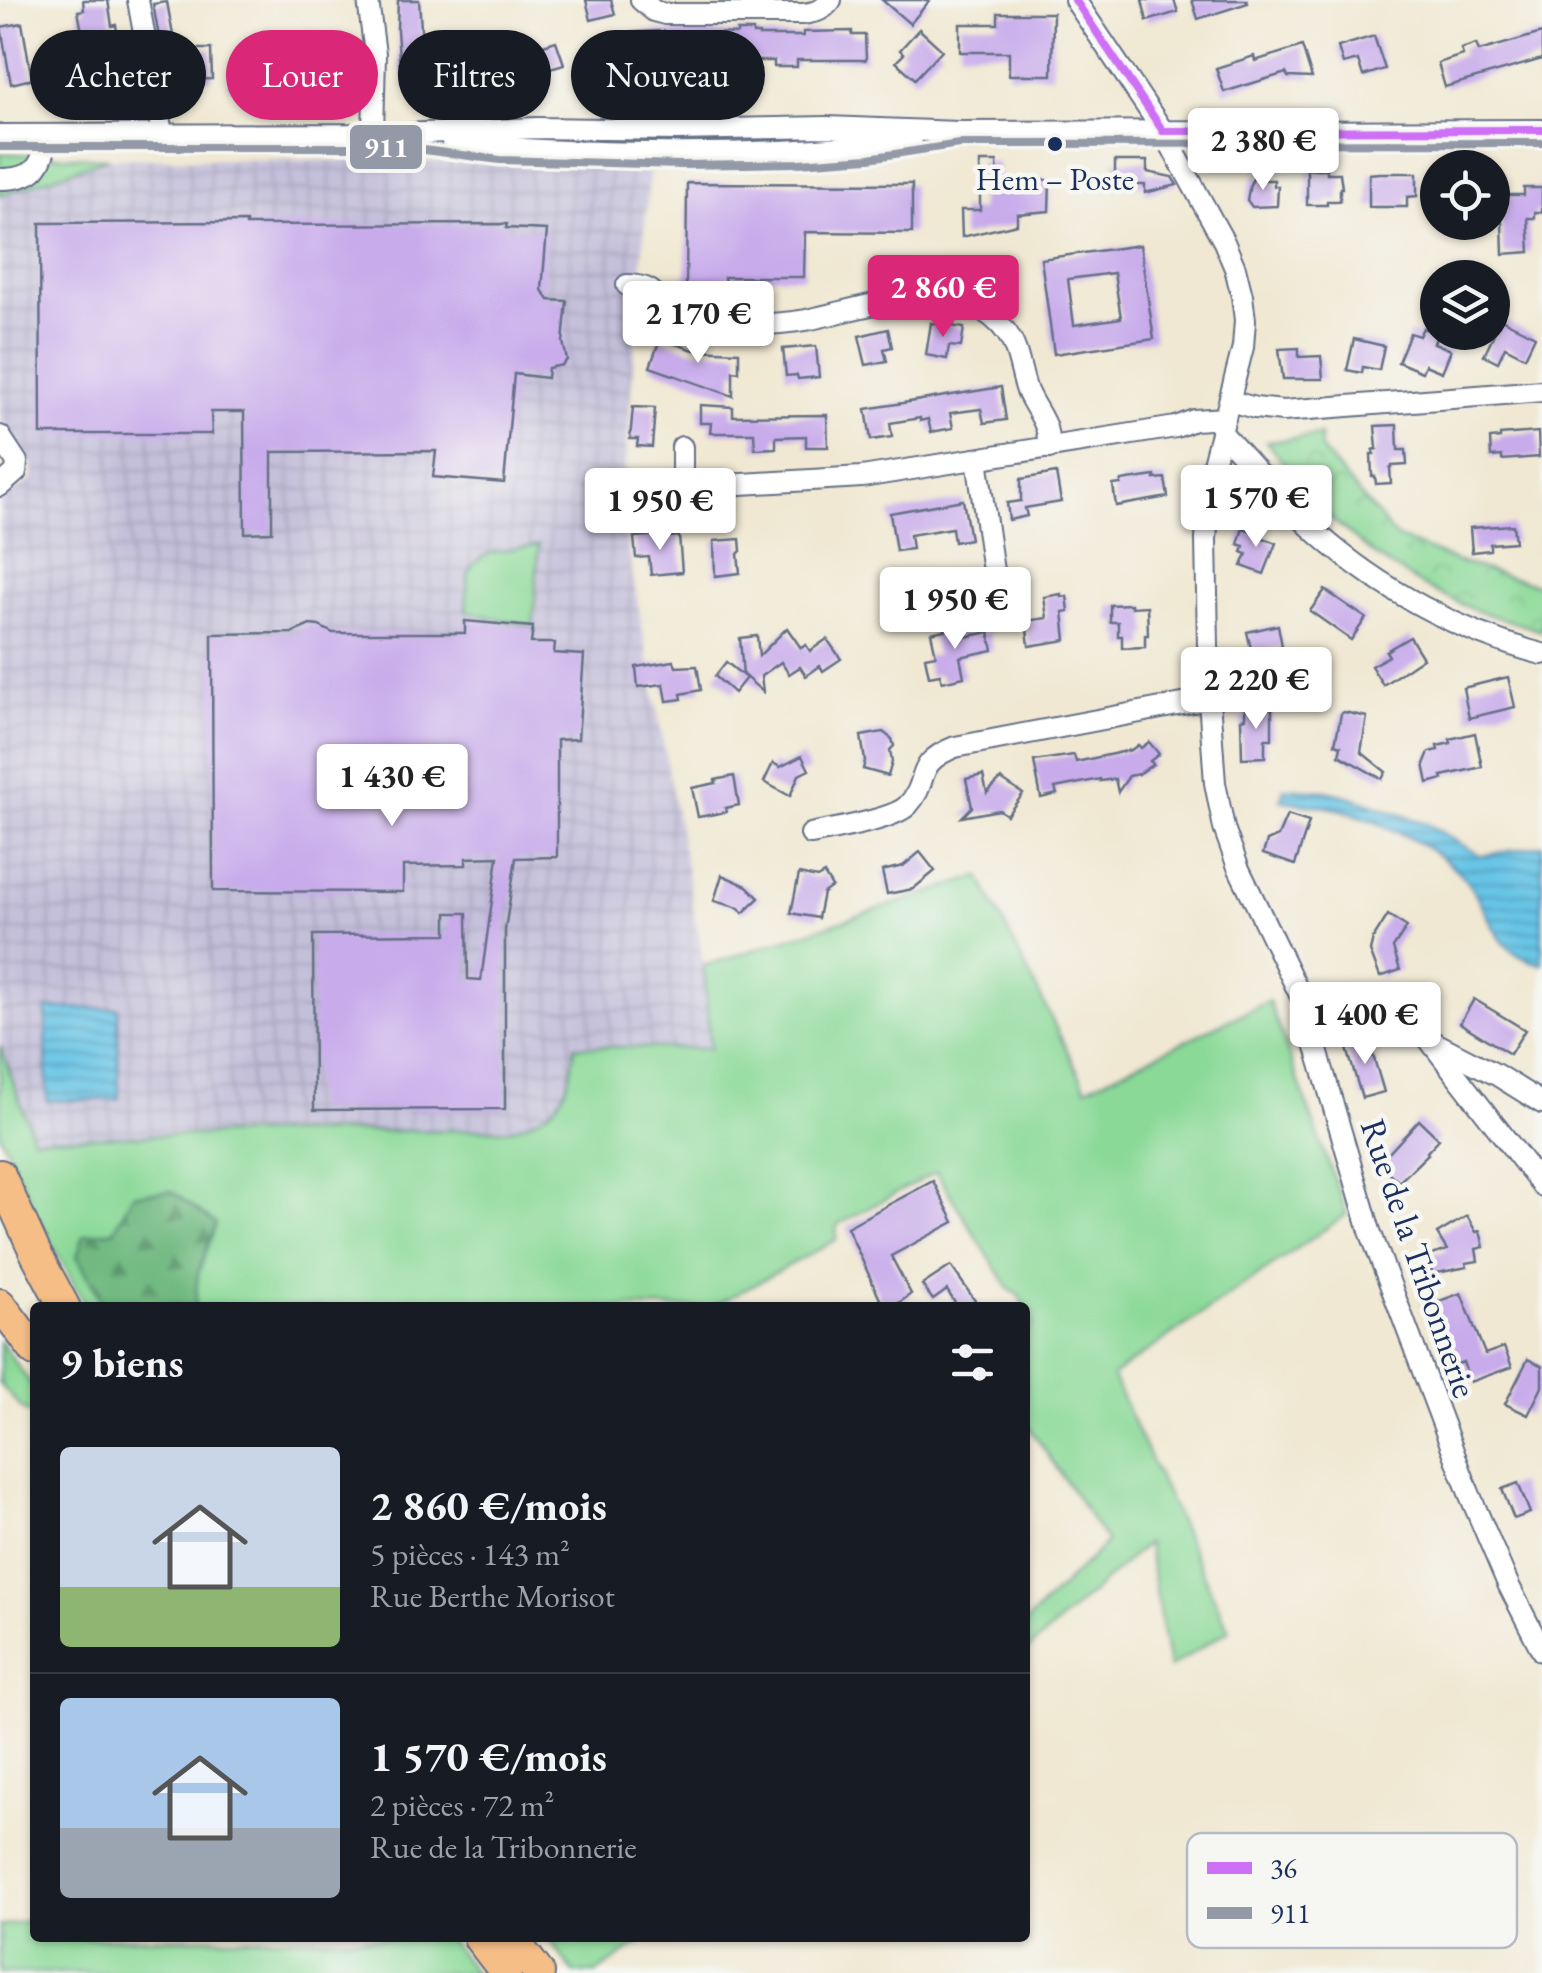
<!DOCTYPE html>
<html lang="fr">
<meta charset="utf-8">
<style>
body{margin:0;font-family:"EB Garamond",serif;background:#20242c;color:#f1f3f6;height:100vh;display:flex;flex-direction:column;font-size:38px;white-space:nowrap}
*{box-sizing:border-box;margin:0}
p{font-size:32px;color:#9ea1a6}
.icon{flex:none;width:55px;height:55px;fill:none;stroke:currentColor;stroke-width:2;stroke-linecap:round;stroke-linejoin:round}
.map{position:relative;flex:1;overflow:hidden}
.side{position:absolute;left:30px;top:1302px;width:1000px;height:640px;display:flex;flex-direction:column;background:#171b24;border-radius:10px;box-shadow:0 2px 8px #0004}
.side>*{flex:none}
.banner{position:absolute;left:30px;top:30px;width:1000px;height:90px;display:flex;gap:20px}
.buttons{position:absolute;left:1420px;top:150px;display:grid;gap:20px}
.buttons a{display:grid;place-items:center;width:90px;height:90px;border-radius:50%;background:#171b24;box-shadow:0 2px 8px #0004;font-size:50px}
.price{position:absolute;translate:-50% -85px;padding:0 22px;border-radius:10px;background:#fff;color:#222;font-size:32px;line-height:65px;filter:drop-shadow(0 2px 5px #0008)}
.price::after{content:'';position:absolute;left:50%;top:60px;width:30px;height:22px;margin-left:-15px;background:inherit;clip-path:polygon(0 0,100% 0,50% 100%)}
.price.on{background:#db2777;color:#fff}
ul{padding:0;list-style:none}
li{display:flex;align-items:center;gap:30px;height:250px;padding:0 30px}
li+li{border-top:2px solid #363941}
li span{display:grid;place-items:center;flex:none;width:280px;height:200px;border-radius:10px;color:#555}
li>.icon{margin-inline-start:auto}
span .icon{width:120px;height:120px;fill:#fffc;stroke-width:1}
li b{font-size:42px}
h2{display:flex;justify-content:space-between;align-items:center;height:120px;padding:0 30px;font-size:42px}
.tag{padding:0 35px;border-radius:45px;background:#171b24;box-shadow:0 2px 8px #0004;font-size:35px;line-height:90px}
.tag.on{background:#db2777;color:#fff}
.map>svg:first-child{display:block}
</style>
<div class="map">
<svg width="1542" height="1973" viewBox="0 0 1542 1973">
<defs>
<pattern id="industrial-grid" width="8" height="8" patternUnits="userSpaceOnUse" patternTransform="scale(2.5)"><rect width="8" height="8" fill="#c5c0da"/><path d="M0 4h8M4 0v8" fill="none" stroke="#a9a5be"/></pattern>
<pattern id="forest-firs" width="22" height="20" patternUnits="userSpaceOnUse" patternTransform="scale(2.5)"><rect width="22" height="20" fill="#6fb980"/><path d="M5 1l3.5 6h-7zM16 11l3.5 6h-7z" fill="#5a976c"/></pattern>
<pattern id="park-crowns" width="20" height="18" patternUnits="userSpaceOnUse" patternTransform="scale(2.5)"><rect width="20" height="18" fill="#8ad997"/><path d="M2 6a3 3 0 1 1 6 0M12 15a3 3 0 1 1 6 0" fill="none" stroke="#76bb85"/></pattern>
<pattern id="water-rules" width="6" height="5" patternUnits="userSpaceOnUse" patternTransform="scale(2.5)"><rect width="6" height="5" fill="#68c5e6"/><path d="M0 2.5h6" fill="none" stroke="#55a0be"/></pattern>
</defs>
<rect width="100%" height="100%" fill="#f6f6f2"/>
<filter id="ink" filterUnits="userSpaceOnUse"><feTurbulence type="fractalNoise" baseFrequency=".01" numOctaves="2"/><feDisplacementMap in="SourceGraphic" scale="20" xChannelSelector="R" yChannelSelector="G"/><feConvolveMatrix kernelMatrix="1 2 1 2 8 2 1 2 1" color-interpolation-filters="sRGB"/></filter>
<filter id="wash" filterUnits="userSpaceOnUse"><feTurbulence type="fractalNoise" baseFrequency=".0048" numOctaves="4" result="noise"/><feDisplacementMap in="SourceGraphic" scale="40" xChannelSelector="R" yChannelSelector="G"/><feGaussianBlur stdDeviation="2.25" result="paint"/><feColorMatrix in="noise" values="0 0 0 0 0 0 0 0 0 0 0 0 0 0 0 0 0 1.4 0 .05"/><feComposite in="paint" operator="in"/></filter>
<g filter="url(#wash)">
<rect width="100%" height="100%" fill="#f0e8d2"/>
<polygon fill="url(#industrial-grid)" points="108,158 650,164 621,511 704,966 710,1049 575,1046 572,1068 564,1093 550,1110 536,1121 510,1129 33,1138 0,1045 0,500 31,481 33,467 0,420 0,195"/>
<g fill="#8ad997" stroke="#52847a" stroke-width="2.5">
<polygon points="0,153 108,158 0,195"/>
<path d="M 539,545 L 533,627 L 466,611 C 467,600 466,587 468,577 C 474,546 515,551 539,545 Z"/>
<path d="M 980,876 L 1086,1088 L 1269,1001 L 1347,1214 L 1112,1376 L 1229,1630 L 1169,1668 L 1147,1543 L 1025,1653 L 1025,1623 L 1107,1542 L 1025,1421 L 1025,1334 L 1033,1325 L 1019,1296 L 1009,1289 L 936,1172 L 837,1225 L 836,1240 L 710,1308 L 195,1307 L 198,1273 L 216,1224 L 114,1230 L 77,1256 L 105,1307 L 86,1307 L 38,1217 L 0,1134 L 0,1045 L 33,1138 L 510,1129 C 558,1115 570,1095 575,1046 L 710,1049 L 704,966 Z"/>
<polygon points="0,1341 35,1390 35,1414 23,1410 0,1384"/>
<polygon points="35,1919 35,1938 447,1938 475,1973 0,1973 0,1926"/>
<polygon points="548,1938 647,1938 597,1973 574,1973"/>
</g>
<polygon fill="url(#forest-firs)" stroke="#45746f" stroke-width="2.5" points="172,1191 216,1224 198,1273 195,1307 105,1307 77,1256 84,1235 114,1230 133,1194"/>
<polygon fill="url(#park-crowns)" stroke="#52847a" stroke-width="2.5" points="1320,435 1321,449 1396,537 1458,562 1542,586 1542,631 1474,610 1423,586 1378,558 1323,512 1267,442"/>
<g fill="url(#water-rules)" stroke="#427aa2" stroke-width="2.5">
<path d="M 1284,788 L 1326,791 L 1352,797 L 1429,825 L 1481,856 L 1542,845 L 1542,964 C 1492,953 1494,917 1468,882 C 1441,849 1382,822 1342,810 C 1322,805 1301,804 1281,800 Z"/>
<polygon points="118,1008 119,1099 47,1101 46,1009"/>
</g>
<g id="blocks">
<g fill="#c8abeb" fill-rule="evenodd">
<polygon points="83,0 108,0 112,26 116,25 119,44 115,45 123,83 98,88 92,49 86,50 84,32 82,32 78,11 84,10"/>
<polygon points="398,0 419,0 425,86 404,88 403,70 400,70 397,30"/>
<polygon points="586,0 611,0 615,14 591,20"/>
<polygon points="882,0 930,0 910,24"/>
<polygon points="1142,0 1174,0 1178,12 1147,21"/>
<polygon points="1192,0 1247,0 1248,3 1198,19"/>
<polygon points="167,2 173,35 159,37 153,4"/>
<polygon points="998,13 1053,13 1052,75 1009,75 1009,52 960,52 960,24 998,24"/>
<polygon points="22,23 32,79 11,84 1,27"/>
<polygon points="919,29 942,50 915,79 896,62 904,54 900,50"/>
<polygon points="657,31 737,34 737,31 753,31 753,34 759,34 759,36 803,36 803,32 852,31 852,35 865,35 866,60 797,60 797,67 774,67 774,61 619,61 619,33"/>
<polygon points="1542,33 1542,59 1445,87 1438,63 1463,55 1461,49 1476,44 1479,51"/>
<polygon points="1374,36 1385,69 1363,76 1358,60 1343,64 1338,47"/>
<polygon points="341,38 342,54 346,54 343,89 321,89 320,54 324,54 324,39"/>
<polygon points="556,41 564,64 534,73 527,50"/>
<polygon points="1302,46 1312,78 1288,77 1286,73 1224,92 1216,68 1254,56 1255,61"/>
<polygon points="177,49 211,49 212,79 186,80 186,75 182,75 182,71 177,72"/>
<polygon points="268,69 268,89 229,89 228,70"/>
<polygon points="1115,161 1147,161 1147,172 1172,177 1177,185 1145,193 1145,185 1115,185"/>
<polygon points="980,162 997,162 998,180 1034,180 1035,177 1050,181 1049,211 1017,214 1017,224 962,237 961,210 980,210"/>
<polygon points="1307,169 1327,169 1327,173 1340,173 1342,188 1340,188 1340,201 1327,201 1327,205 1307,205"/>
<polygon points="1379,173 1417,173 1417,196 1407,197 1407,207 1369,207 1369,174"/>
<polygon points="1256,174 1262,180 1274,180 1274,186 1278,186 1277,206 1252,207 1247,200 1250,184"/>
<polygon points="687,183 912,184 912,233 805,232 804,277 724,277 725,293 686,293"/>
<polygon points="1524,188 1542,188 1542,212 1535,212 1535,218 1528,218 1530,252 1503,254 1502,222 1492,222 1492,195 1524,195"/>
<polygon points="246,222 246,225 507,224 506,228 547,230 542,290 549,300 567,301 563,342 567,360 562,365 548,368 547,378 514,374 504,483 433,477 436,451 272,452 272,532 245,533 244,412 211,412 212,434 41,434 40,223"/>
<path d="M 1140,245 L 1154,339 L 1054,354 L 1041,259 ZM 1114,273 L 1121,318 L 1074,325 L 1068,279 Z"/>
<polygon points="1501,319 1535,336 1525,357 1505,347 1498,362 1484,355"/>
<polygon points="931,323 964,328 961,347 949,346 947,359 926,355"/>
<polygon points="1423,328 1437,334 1434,343 1451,350 1442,372 1425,365 1422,372 1398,362 1410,333 1419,336"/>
<polygon points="888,329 892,347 884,349 887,361 866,365 859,336"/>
<polygon points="660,339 694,350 739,352 739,372 733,371 733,396 650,367"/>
<polygon points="1354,339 1384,346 1379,370 1363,367 1362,373 1347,370"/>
<polygon points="816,346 819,377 798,379 797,375 786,376 783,349"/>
<polygon points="1299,348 1299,357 1321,356 1323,379 1283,379 1279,349"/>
<polygon points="1001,387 1006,420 984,423 981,409 950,413 953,428 931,432 928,419 920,421 920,418 890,423 892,437 871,440 866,409"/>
<polygon points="700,405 733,407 733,416 827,415 828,447 806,447 806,436 776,437 776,448 755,449 754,433 710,433 711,423 700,423"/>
<polygon points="633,407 655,408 652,447 637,446 638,439 630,439"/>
<polygon points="1397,425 1398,450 1406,450 1407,465 1392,466 1390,468 1391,483 1376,484 1375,476 1372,476 1371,454 1374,454 1373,450 1377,449 1375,426"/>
<polygon points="1538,432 1539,457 1502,460 1502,456 1491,457 1490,439 1500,438 1500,435"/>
<polygon points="1056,473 1061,502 1025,508 1027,516 1009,520 1007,503 1021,501 1021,479"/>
<polygon points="1155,476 1155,479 1165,478 1168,497 1116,506 1113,485 1121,484 1121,481"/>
<polygon points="963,500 970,539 954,542 952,528 910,535 912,549 896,551 890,513"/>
<polygon points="1513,525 1515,542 1490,544 1490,550 1472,552 1470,528"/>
<polygon points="1243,528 1264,535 1263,538 1276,543 1264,574 1242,566 1247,554 1242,552 1244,546 1238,544"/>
<polygon points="660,535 660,538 679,536 682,572 651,575 649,557 636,558 634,537"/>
<polygon points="740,539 741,551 738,554 740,573 715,576 714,541"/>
<polygon points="1325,590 1366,618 1351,640 1310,611"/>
<polygon points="1061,594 1061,597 1067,596 1069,611 1063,612 1066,640 1029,646 1026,621 1047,618 1044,597"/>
<polygon points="1131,604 1131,607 1147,606 1148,635 1145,635 1145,647 1122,648 1122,636 1118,636 1118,622 1110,622 1110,605"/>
<polygon points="465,621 533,627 531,643 555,643 554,653 584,655 578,739 557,740 557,857 516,858 505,930 505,1109 314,1110 313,935 447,934 447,913 467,913 468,979 481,980 498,857 466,858 466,865 403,866 403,892 213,891 212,634 292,633 310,625 319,626 333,633 465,633"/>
<polygon points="1278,625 1282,646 1252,653 1247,632"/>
<polygon points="962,626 965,637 989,632 993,650 960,657 964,677 942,682 940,674 929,676 925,657 936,655 931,633"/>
<polygon points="787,628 801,648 806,645 810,651 827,639 841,659 823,671 820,666 806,676 800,667 789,674 781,662 761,676 763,692 743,675 740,638 757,636 759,656"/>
<polygon points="1410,637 1423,658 1383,685 1371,666 1389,656 1386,651"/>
<polygon points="674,661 676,667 697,666 701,690 681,694 682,699 667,701 664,684 638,687 636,667"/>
<polygon points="726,662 746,678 734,693 715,676"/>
<polygon points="1508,677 1515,707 1469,718 1463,688"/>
<polygon points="1272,708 1272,739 1265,739 1265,757 1242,758 1241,719 1245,718 1245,709"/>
<polygon points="1344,712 1367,717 1361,752 1386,772 1382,779 1339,755 1341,746 1335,744 1341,714"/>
<polygon points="883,732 892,739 894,746 890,750 892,762 888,776 863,769 865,761 861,736"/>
<polygon points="1475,733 1482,767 1442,776 1443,779 1428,783 1424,764 1429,752 1438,750 1437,746 1451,743 1450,739"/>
<polygon points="1149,742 1159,754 1150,761 1153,764 1139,774 1129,776 1118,792 1115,779 1100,781 1100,779 1055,788 1057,794 1041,798 1034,761 1074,755 1076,762 1131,750 1138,745 1141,748"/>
<polygon points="802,756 809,770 799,775 790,796 764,782 773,763 780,767"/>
<polygon points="983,775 987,793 1001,779 1023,794 1007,815 999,810 962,817 972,807 966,779"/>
<polygon points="734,776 739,805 725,808 726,812 698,817 692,788 716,783 715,780"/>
<polygon points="1287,815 1309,822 1295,865 1263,854 1267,841 1278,836"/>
<polygon points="920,852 935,871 913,889 887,894 882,871 903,866"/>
<polygon points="799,874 817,878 824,874 832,887 823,893 818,918 791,913"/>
<polygon points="722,875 747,886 759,898 743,913 739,908 714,901"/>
<polygon points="1388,915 1407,927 1393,948 1400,970 1380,977 1370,951 1373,939"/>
<polygon points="1474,999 1525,1030 1510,1054 1460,1023"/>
<polygon points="1367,1035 1384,1092 1362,1098 1345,1042"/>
<polygon points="1419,1120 1439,1139 1427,1152 1428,1154 1399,1182 1379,1164"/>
<polygon points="933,1181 954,1222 891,1256 911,1294 892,1308 884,1308 847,1227"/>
<polygon points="1467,1216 1476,1232 1480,1231 1484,1247 1476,1249 1478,1261 1466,1263 1467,1267 1432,1274 1429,1256 1447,1250 1437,1234"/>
<polygon points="951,1266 980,1308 958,1308 947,1290 933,1300 922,1285"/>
<polygon points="1461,1293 1485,1354 1504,1347 1512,1367 1470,1382 1463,1362 1448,1368 1423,1307"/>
<polygon points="1528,1359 1542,1366 1542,1387 1528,1415 1505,1404"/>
<polygon points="1518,1483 1530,1513 1514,1519 1502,1489"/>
</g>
</g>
</g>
<g filter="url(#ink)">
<use href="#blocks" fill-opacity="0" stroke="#667087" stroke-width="2.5"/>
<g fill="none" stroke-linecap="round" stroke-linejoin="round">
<defs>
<g id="minor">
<polyline points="138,0 162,133"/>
<polyline points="368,0 375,54 373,134"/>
<path d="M 641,0 L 654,11 L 665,14 L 803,14 C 816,12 823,11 831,0"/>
<polyline points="1075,0 1163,131 1224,242 1235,268 1242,296 1245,320 1243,347 1213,464 1206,539 1209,699 1215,783 1224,828 1238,867 1302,999 1370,1231 1469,1493 1508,1584 1542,1651"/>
<polyline points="0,135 402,134 536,128 676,130 827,127 958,132 1542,130"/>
<path d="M 452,142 C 518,151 585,152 651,153 C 738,154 826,152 912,139"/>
<path d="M 0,179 C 35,179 42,167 48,135"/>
<path d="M 627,285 C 664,286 653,304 676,316 C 691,324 712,324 729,325 C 754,325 781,324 806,320 C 866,308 963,270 1007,333 C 1019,350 1020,372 1027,391 C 1032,403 1040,413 1045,425 C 1048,432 1048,440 1049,448"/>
<polyline points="1230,401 1255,408 1283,411 1542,391"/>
<path d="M 1221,432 C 1253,466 1283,503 1318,534 C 1380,589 1461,633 1542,654"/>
<polyline points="0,436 17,462 16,472 0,486"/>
<polyline points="977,459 998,606"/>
<polyline points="682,487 682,447"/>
<polyline points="640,490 862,477 1176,427 1194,420 1225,418"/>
<path d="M 811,834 C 833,829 894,820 908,805 C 931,780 912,764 955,747 L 1209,699"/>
<path d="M 1305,1010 C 1348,995 1386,1008 1423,1032 L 1542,1186"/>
<polyline points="1435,1043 1497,1075 1542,1103"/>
</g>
<g id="highway">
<polyline points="0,1175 36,1254 65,1308"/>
<polyline points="0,1304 35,1351"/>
<polyline points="479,1938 506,1973"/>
<polyline points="512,1938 539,1973"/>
</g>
</defs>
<use href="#minor" stroke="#667087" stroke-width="24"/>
<use href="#highway" stroke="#667087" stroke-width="34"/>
<use href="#minor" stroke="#fff" stroke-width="20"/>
<use href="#highway" stroke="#f6be87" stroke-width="30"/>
<defs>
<g id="bus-1">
<polyline points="1075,0 1163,131"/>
<polyline points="1163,131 1542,130"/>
</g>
<polyline id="bus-2" points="0,147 401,147 500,160 682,165 799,163 869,158 959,144 1542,143"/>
</defs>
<use href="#bus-1" stroke="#f6f6f2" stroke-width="15"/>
<use href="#bus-2" stroke="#f6f6f2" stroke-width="15"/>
<use href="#bus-1" stroke="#ce70f6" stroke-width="8"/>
<use href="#bus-2" stroke="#9399a7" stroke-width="8"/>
</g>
</g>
<circle fill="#1b2f5e" stroke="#f6f6f2" stroke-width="4" cx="1055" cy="144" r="9"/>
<g text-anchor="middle" stroke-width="9" stroke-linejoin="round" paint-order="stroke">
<g font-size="32" fill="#1b2f5e" stroke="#f6f6f2">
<text x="1055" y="190">Hem – Poste</text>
</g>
<g font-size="35" fill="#1b2f5e" stroke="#f6f6f2">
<text transform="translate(1419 1258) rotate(71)" y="12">Rue de la Tribonnerie</text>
</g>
</g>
<rect x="1187" y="1833" width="330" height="115" rx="15" fill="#f6f6f2" stroke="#b4bac6" stroke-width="2.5"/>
<rect x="1207" y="1862" width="45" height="12" fill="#ce70f6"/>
<rect x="1207" y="1907" width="45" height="12" fill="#9399a7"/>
<g font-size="28" fill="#1b2f5e">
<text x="1270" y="1878">36</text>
<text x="1270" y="1923">911</text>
</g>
<rect stroke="#f6f6f2" stroke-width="4" x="348" y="123" width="76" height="48" rx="10" fill="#9399a7"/>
<g font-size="28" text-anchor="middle" font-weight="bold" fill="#fff">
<text x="386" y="157">911</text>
</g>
</svg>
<div class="buttons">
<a><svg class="icon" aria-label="locate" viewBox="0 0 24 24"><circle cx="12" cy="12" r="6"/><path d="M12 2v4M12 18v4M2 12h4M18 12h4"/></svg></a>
<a><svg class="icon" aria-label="layers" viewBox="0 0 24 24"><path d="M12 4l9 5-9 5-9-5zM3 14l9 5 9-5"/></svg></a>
</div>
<b class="price" style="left:1263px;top:193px">2 380 €</b>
<b class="price on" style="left:943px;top:340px">2 860 €</b>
<b class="price" style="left:698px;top:366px">2 170 €</b>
<b class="price" style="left:1256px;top:550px">1 570 €</b>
<b class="price" style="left:660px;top:553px">1 950 €</b>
<b class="price" style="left:955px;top:652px">1 950 €</b>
<b class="price" style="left:1256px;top:732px">2 220 €</b>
<b class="price" style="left:392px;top:829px">1 430 €</b>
<b class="price" style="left:1365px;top:1067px">1 400 €</b>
<div class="banner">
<a class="tag">Acheter</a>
<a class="tag on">Louer</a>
<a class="tag">Filtres</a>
<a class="tag">Nouveau</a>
</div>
<section class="side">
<h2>9 biens<svg class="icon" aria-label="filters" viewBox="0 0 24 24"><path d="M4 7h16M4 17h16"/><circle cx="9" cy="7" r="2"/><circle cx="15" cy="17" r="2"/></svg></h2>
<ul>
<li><span style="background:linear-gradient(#c9d6e8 70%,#8fb573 0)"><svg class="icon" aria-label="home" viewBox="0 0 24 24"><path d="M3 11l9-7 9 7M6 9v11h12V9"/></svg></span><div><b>2 860 €/mois</b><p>5 pièces · 143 m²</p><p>Rue Berthe Morisot</p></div></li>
<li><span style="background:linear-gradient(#a9c7e8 65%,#9aa5b1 0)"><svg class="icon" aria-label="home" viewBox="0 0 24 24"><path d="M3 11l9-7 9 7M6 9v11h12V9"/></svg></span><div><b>1 570 €/mois</b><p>2 pièces · 72 m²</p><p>Rue de la Tribonnerie</p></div></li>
</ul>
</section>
</div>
